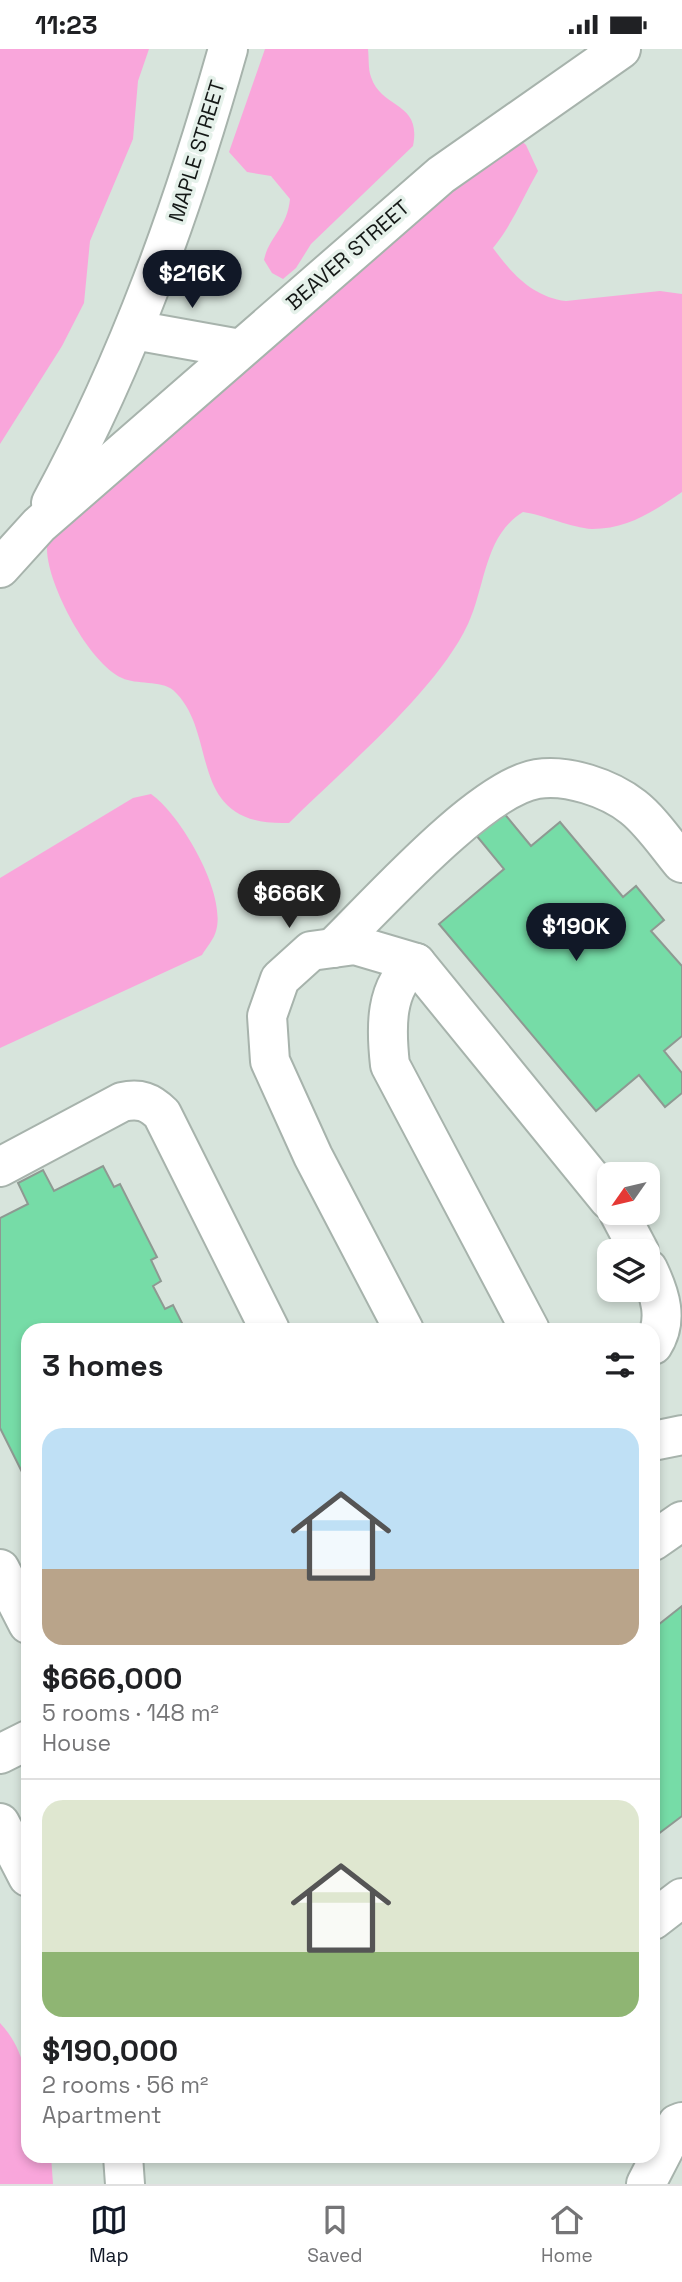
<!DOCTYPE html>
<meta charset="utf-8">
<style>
body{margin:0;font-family:"Space Grotesk",sans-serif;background:#f6f6f6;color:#202124;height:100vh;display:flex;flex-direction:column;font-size:26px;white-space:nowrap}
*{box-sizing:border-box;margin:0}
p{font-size:23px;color:#757577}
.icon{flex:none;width:38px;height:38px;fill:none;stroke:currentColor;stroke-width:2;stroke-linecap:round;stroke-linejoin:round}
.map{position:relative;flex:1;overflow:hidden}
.side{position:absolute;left:21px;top:1274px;width:639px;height:840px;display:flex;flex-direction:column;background:#fff;border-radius:21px;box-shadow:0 4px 10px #0003}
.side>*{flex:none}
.needle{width:46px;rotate:236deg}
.buttons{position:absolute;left:597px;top:1113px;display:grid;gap:14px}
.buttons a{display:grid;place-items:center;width:63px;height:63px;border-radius:14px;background:#fff;box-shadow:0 4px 10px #0003;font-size:35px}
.price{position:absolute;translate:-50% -60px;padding:0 16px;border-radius:24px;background:#111827;color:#fff;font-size:23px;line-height:46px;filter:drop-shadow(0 2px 4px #0008)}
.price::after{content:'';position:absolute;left:50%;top:42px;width:21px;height:16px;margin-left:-10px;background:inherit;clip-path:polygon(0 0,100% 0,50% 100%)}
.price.current{background:#222;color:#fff}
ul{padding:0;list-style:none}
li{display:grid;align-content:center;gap:14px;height:371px;padding:0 21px}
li+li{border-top:2px solid #e0e0e0}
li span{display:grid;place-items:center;height:217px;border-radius:21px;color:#555}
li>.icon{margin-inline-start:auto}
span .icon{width:126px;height:126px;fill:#fffc;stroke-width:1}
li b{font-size:30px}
h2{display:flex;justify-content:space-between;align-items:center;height:84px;padding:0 21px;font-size:30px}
.status{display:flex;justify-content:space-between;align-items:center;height:49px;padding:0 35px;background:#fff;direction:ltr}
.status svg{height:19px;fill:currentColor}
.tabs{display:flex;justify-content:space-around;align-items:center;height:98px;border-top:2px solid #e0e0e0;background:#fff;font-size:19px;color:#757577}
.tabs a{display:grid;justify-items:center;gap:4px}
.tabs .current{color:#111827}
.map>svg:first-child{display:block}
</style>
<div class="status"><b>11:23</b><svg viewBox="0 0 49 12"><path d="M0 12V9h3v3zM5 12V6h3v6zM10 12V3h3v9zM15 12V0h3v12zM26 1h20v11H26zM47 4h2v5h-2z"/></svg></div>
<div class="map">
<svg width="682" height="2135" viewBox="0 0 682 2135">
<rect width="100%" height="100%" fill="#d7e4dc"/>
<g fill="#f9a6db">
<polygon points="0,0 149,0 138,32 133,90 90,192 84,254 62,297 0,395"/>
<path d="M 265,0 L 368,0 C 369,8 368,20 371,28 C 382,61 422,52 413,97 L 311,195 L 296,219 L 283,230 L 272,224 L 264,211 C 269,187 287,180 290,150 L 271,127 L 247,123 L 229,103 Z"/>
<path d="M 516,87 L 526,96 L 538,122 C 523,148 512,176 493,199 C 512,225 533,248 566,252 L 660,242 L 682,245 L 682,443 C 654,462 628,480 592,480 C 572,479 544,466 523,463 C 484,487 486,536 468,575 C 437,642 342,721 289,774 C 183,778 221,684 173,641 C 161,631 136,636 122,629 C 89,614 48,537 47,501 C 46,475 97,440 115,424 C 141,400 174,384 201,361 C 237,331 272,297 307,266 C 377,206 447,147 516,87 Z"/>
<path d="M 151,745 C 181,766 227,845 216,882 C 214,890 206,899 202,906 L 0,999 L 0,829 L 133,749 Z"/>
<path d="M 0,1974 C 35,2011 28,2059 28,2107 L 51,2107 L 53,2135 L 0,2135 Z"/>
</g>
<g fill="#76dca7" stroke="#8e9992" stroke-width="2">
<polygon points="503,763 531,797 560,773 623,848 636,837 664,871 651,882 682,917 682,987 664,1002 682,1024 682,1044 665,1058 639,1026 596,1062 439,875 504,820 476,786"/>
<polygon points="103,1117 114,1138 120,1135 157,1208 151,1211 161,1232 153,1237 165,1260 173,1256 185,1280 191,1277 193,1281 28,1281 28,1435 0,1379 0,1169 28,1155 18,1134 43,1121 54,1142"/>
<polygon points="682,1557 682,1767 653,1789 653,1580"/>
</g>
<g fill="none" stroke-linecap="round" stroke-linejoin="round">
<defs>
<g id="minor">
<polyline points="134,281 240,300"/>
<path d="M 51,454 C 130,308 183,159 228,0"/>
<polyline points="0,519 39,476 441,126 621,0"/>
<path d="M 333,899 C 377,856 481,739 537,730 C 567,725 609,739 633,758 C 651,772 667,796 682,814"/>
<path d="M 416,914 C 384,937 386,980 390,1016 L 530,1281"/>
<path d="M 0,1118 L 122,1053 C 140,1049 150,1053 162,1065 L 270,1281"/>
<polyline points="619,1164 639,1202"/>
<path d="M 648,1220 C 660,1245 669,1271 653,1296"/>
<polyline points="404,1281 313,1107 270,1012 267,967 280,930 311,902 355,896 416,914 609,1151"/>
<polyline points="653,1392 682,1386"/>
<polyline points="653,1492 682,1472"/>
<polyline points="0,1520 28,1575"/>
<polyline points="0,1705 28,1691"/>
<polyline points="0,1774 28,1828"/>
<polyline points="653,1871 682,1849"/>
<polyline points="123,2107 125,2135"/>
<polyline points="646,2135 677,2075 682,2073"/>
</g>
</defs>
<use href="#minor" stroke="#a7b3ac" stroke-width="42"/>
<use href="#minor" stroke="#fff" stroke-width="38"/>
</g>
<g text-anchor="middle" stroke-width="7" stroke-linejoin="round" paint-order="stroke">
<g font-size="21" fill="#141816" stroke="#e5f1ea">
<text transform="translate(197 102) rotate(-73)" y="7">MAPLE STREET</text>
<text transform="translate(348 206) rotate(-41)" y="7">BEAVER STREET</text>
</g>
</g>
</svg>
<div class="buttons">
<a><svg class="needle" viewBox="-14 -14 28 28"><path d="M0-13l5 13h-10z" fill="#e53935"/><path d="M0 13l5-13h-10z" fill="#757577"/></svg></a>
<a><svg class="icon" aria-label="layers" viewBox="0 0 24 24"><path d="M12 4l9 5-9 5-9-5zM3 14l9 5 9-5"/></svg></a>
</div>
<b class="price" style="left:192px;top:261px">$216K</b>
<b class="price current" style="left:289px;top:881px">$666K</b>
<b class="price" style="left:576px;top:914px">$190K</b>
<section class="side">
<h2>3 homes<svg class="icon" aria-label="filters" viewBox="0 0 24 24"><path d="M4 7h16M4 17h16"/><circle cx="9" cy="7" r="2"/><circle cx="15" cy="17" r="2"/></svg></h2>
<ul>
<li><span style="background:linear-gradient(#bfe0f5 65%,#b9a48a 0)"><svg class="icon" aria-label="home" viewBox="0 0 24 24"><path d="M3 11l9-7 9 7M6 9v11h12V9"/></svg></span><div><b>$666,000</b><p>5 rooms · 148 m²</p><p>House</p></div></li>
<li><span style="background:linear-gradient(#dfe7d0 70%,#8fb573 0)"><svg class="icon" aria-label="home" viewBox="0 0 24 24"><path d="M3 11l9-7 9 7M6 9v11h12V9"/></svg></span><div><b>$190,000</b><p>2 rooms · 56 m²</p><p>Apartment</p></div></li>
</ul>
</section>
</div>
<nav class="tabs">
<a class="current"><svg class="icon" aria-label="map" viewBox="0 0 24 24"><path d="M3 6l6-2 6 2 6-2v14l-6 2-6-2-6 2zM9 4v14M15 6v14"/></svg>Map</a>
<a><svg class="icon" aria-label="saved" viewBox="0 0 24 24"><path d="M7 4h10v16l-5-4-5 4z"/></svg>Saved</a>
<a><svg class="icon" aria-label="home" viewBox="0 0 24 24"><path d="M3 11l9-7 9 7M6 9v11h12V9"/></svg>Home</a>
</nav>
